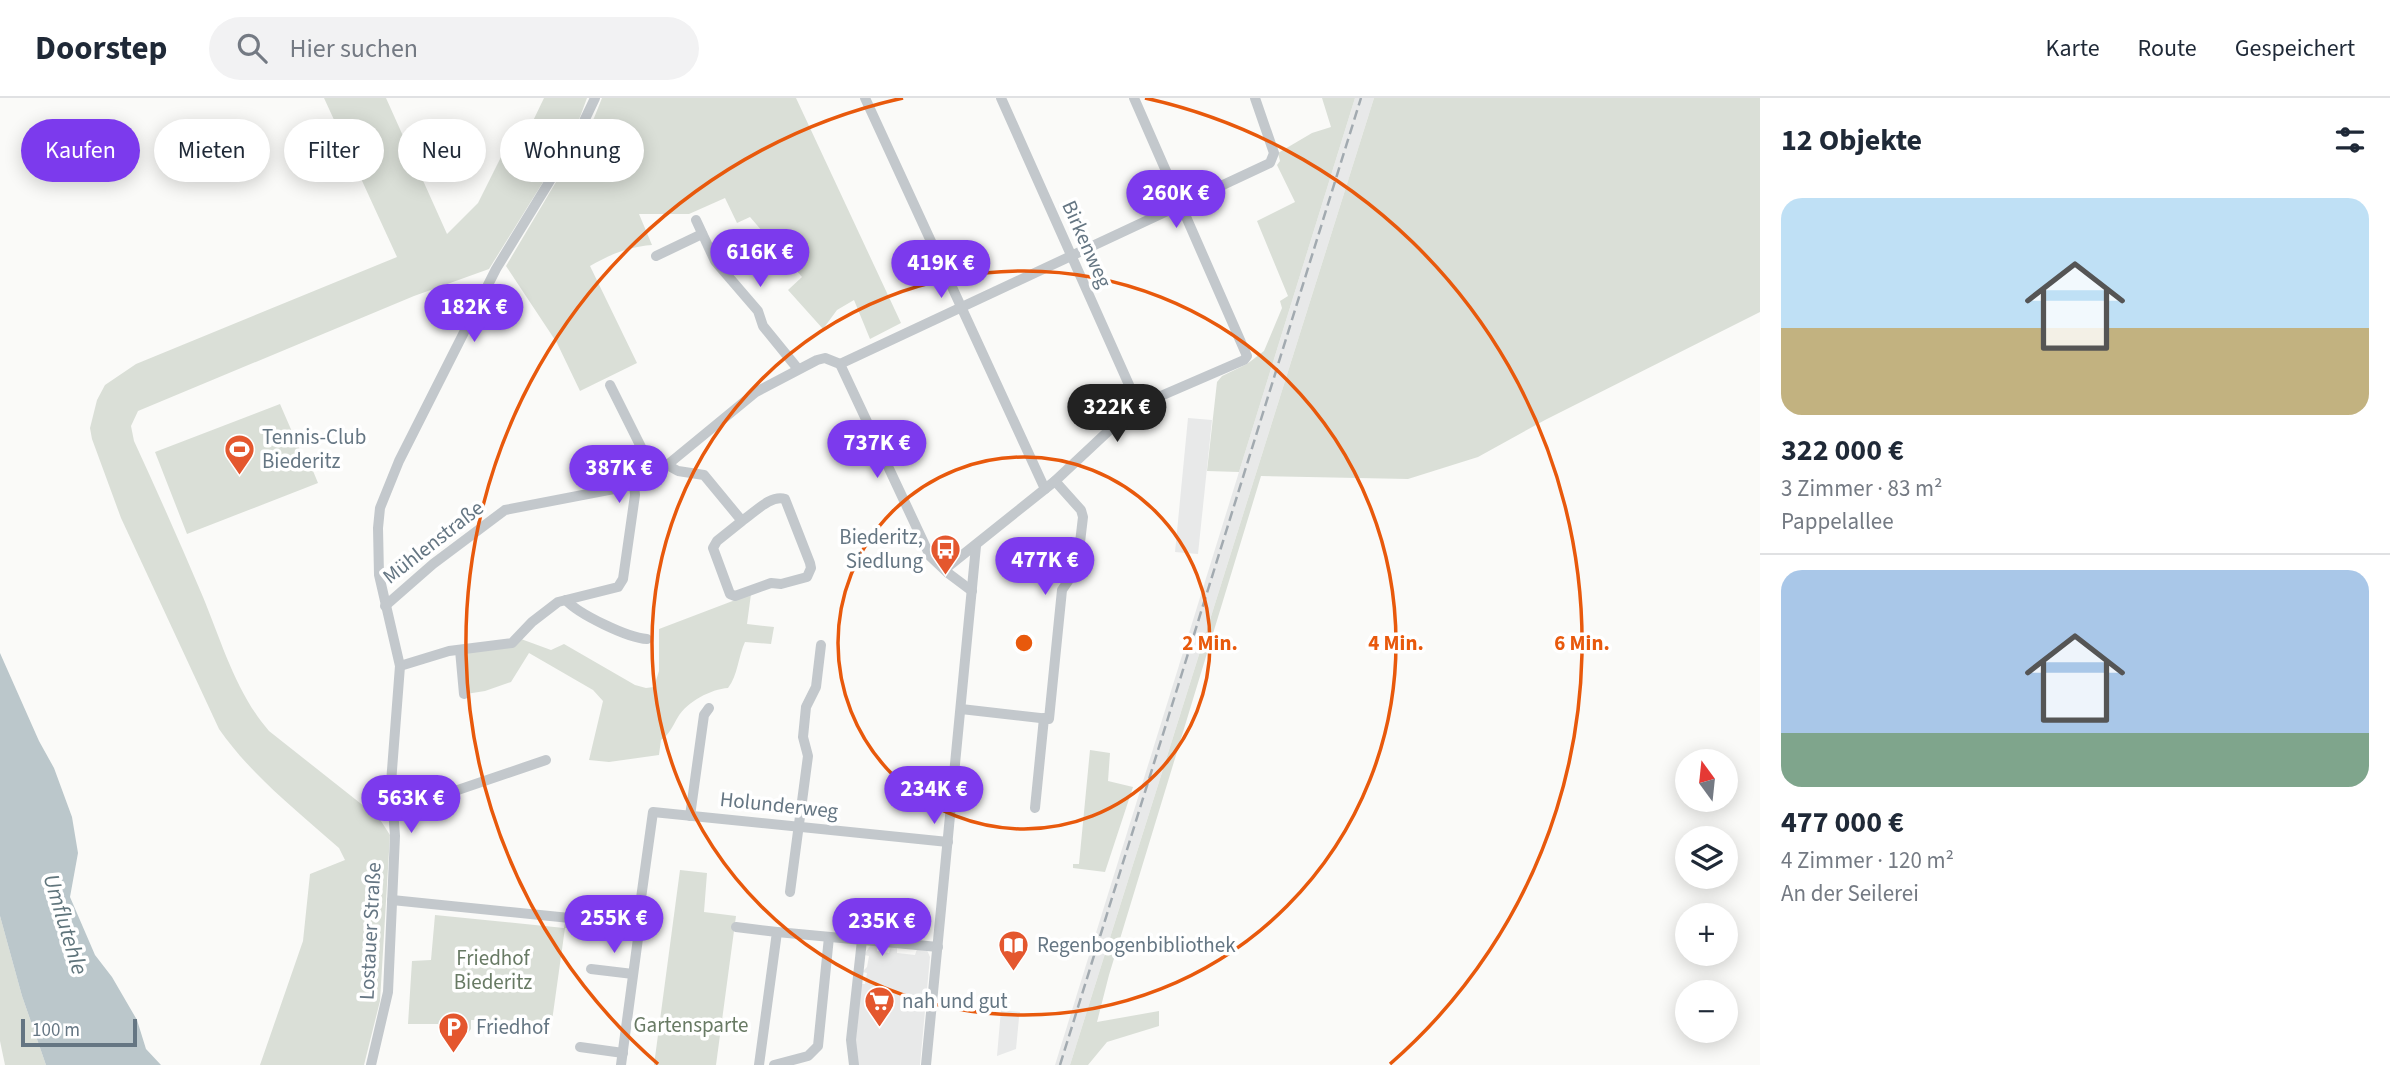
<!DOCTYPE html>
<html lang="de">
<meta charset="utf-8">
<style>
body{margin:0;font-family:"Source Sans 3",sans-serif;background:#f2f2f3;color:#1f2937;height:100vh;display:flex;flex-direction:column;font-size:26px;white-space:nowrap}
*{box-sizing:border-box;margin:0}
p{font-size:23px;color:#747a83}
.icon{flex:none;width:38px;height:38px;fill:none;stroke:currentColor;stroke-width:2;stroke-linecap:round;stroke-linejoin:round}
.map{position:relative;flex:1;overflow:hidden}
.details{display:flex;flex-direction:column;background:#fff;width:630px}
.details>*{flex:none}
.top-card{position:absolute;left:21px;top:21px;width:665px;height:63px;display:flex;gap:14px}
.needle{width:46px;rotate:345deg}
.controls{position:absolute;left:1675px;top:651px;display:grid;gap:14px}
.controls a{display:grid;place-items:center;width:63px;height:63px;border-radius:50%;background:#fff;box-shadow:0 4px 18px #0003;font-size:35px}
.scale{position:absolute;left:21px;bottom:18px;width:116px;box-sizing:border-box;padding-left:7px;border:4px solid #657683;border-top:0;font-size:19px;line-height:24px;white-space:nowrap;color:#657683;-webkit-text-stroke:5px #fff;paint-order:stroke}
.price{position:absolute;translate:-50% -60px;padding:0 16px;border-radius:24px;background:#7c3aed;color:#fff;font-size:23px;line-height:46px;filter:drop-shadow(0 2px 4px #0008)}
.price::after{content:'';position:absolute;left:50%;top:42px;width:21px;height:16px;margin-left:-10px;background:inherit;clip-path:polygon(0 0,100% 0,50% 100%)}
.price.active{background:#222;color:#fff}
ul{padding:0;list-style:none}
li{display:grid;align-content:center;gap:14px;height:371px;padding:0 21px}
li+li{border-top:2px solid #e0e1e3}
li span{display:grid;place-items:center;height:217px;border-radius:21px;color:#555}
li>.icon{margin-inline-start:auto}
span .icon{width:126px;height:126px;fill:#fffc;stroke-width:1}
li b{font-size:30px}
h2{display:flex;justify-content:space-between;align-items:center;height:84px;padding:0 21px;font-size:30px}
.tag{padding:0 24px;border-radius:32px;background:#fff;box-shadow:0 4px 18px #0003;font-size:24px;line-height:63px}
.tag.active{background:#7c3aed;color:#fff}
header{display:flex;align-items:center;gap:42px;box-sizing:border-box;height:98px;padding:0 35px;background:#fff;border-bottom:2px solid #e0e1e3}
header strong{font-size:33px}
nav{display:flex;gap:38px;margin-inline-start:auto;font-size:24px}
.search{width:490px;height:63px;background:#f2f2f3;display:flex;align-items:center;gap:18px;box-sizing:border-box;padding:0 24px;border-radius:38px;color:#747a83;font-size:26px}
main{display:flex;flex:1;min-height:0}
.map>svg:first-child{display:block}
</style>
<header>
<strong>Doorstep</strong>
<div class="search"><svg class="icon" aria-label="search" viewBox="0 0 24 24"><circle cx="10" cy="10" r="6"/><path d="M15 15l6 6"/></svg>Hier suchen</div>
<nav><a>Karte</a><a>Route</a><a>Gespeichert</a></nav>
</header>
<main>
<div class="map">
<svg width="1760" height="967" viewBox="0 0 1760 967">
<rect width="100%" height="100%" fill="#fafaf8"/>
<g fill="#e8e9e9">
<polygon points="1355,0 1374,0 1070,967 1055,967"/>
<polygon points="1188,320 1212,322 1198,456 1175,454"/>
<polygon points="877,847 877,853 889,855 891,848 897,849 897,855 915,857 917,851 927,852 930,859 920,967 858,967 855,949 861,886 865,886 867,875 862,874 867,869 869,858 864,857 870,848"/>
<polygon points="1001,912 1020,914 1019,920 1016,951 997,958"/>
</g>
<g fill="#dadfd7">
<path d="M 324,0 L 386,0 L 447,136 L 478,105 L 501,59 L 532,25 L 544,0 L 587,0 L 580,19 L 561,55 L 489,171 L 414,198 L 138,313 L 131,328 L 134,343 C 158,395 181,447 203,499 C 222,545 236,595 269,633 L 379,720 L 390,737 L 380,903 L 364,967 L 260,967 L 303,843 L 310,776 L 345,762 L 339,750 C 296,712 252,678 219,631 L 121,420 L 92,341 L 90,330 L 97,302 L 105,287 L 136,266 L 397,159 Z"/>
<path d="M 602,0 L 796,0 L 901,225 L 870,241 L 854,202 L 837,212 L 823,231 L 788,192 L 802,179 L 750,119 L 737,125 L 725,100 L 689,116 L 639,116 L 652,147 C 628,149 611,156 590,168 L 637,265 L 580,293 L 557,245 L 506,168 L 594,20 Z"/>
<polygon points="1322,0 1355,0 1239,374 1207,373 1217,284 1222,278 1247,266 1264,253 1282,210 1280,203 1288,198 1257,123 1295,104 1277,67 1280,63 1278,55 1312,35 1331,29"/>
<polygon points="1374,0 1760,0 1760,214 1545,322 1478,359 1408,381 1261,378 1109,877 1097,924 1159,913 1159,928 1107,944 1088,967 1070,967"/>
<polygon points="280,306 306,366 307,370 311,368 318,385 187,436 155,354"/>
<path d="M 751,496 L 747,526 L 774,529 L 771,546 L 745,544 C 738,559 738,577 728,590 C 711,591 687,604 678,619 C 673,627 670,636 661,642 L 659,657 L 609,664 L 589,662 L 603,603 L 593,592 L 529,555 L 511,584 L 485,593 L 466,596 L 465,556 L 521,541 L 551,552 L 564,546 L 635,587 L 646,590 L 654,589 L 659,573 L 659,531 Z"/>
<polygon points="1090,652 1110,655 1108,683 1133,689 1105,774 1073,770 1073,766 1079,766"/>
<polygon points="680,772 707,775 704,814 736,818 716,967 654,967"/>
<polygon points="435,817 564,830 565,824 634,832 636,838 565,830 552,923 471,922 471,931 464,940 444,941 438,926 408,926 412,863 431,862"/>
<polygon points="0,818 22,898 46,967 5,967 0,943"/>
</g>
<polygon fill="#bbc7cb" points="0,555 39,643 54,670 72,719 78,755 70,799 95,857 112,879 137,922 146,951 161,967 46,967 22,898 0,818"/>
<g fill="none" stroke-linecap="round" stroke-linejoin="round">
<g stroke="#c3c8cc" stroke-width="10">
<polyline points="865,0 1045,391"/>
<polyline points="1001,0 1138,307"/>
<polyline points="696,122 715,163 758,213 763,228 798,271"/>
<polyline points="656,158 702,136"/>
<polyline points="840,266 1270,65 1274,55 1255,0"/>
<polyline points="840,266 930,458 948,475 972,493"/>
<polyline points="610,287 655,377"/>
<path d="M 669,368 L 678,373 L 704,377 L 742,423 C 754,415 771,396 785,401 L 810,465 L 811,470 L 807,479 L 781,486 L 771,485 L 735,498 L 730,496 L 713,450 L 717,443 L 742,423"/>
<polyline points="945,471 1055,383 1133,310 1244,262 1247,258 1134,0"/>
<path d="M 566,502 C 578,516 628,540 647,541"/>
<polyline points="385,508 433,466 505,412 619,390 655,377 756,294 817,262 825,260 840,266"/>
<polyline points="460,552 464,596"/>
<polyline points="400,568 449,553 512,545 532,524 558,504 618,489 623,481 635,397 634,386"/>
<polyline points="961,611 1049,621 1062,492 1077,470 1083,419 1081,412 1055,383"/>
<polyline points="1035,710 1044,620"/>
<polyline points="393,714 546,662"/>
<polyline points="690,718 704,617 709,610"/>
<polyline points="790,794 808,658 803,639 806,609 816,589 821,547"/>
<polyline points="392,802 629,826 637,829 639,833 621,967"/>
<polyline points="637,829 653,714 948,744"/>
<polyline points="736,829 777,834 759,967"/>
<polyline points="777,834 938,849"/>
<polyline points="591,871 633,876"/>
<polyline points="580,949 623,955"/>
<polyline points="371,967 388,894 395,738 391,685 400,568 379,477 378,430 380,410 399,363 496,171 576,40 595,0"/>
<polyline points="774,967 808,958 818,948 829,839"/>
<polyline points="854,967 851,942 862,842"/>
<polyline points="926,967 976,448"/>
</g>
<polyline stroke="#a2aab0" stroke-width="2.5" stroke-dasharray="10 5" stroke-linecap="butt" points="1060,967 1361,0"/>
</g>
<g fill="none" stroke="#e8590c" stroke-width="3.5">
<circle cx="1024" cy="545" r="186"/>
<circle cx="1024" cy="545" r="372"/>
<path d="M658 966A558 558 0 0 1 903 0M1145 0A558 558 0 0 1 1390 966"/>
</g>
<defs>
<symbol id="stadium-pin" viewBox="-11 -11 22 30"><path d="M0 17L-7.5 6A9.5 9.5 0 1 1 7.5 6Z" fill="#e4572e" stroke="#fff"/><path d="M0-5a6.5 5 0 1 0 0 10a6.5 5 0 1 0 0-10ZM-3.5-1.8h7v3.6h-7Z" fill="#fff"/></symbol>
<symbol id="bus-pin" viewBox="-11 -11 22 30"><path d="M0 17L-7.5 6A9.5 9.5 0 1 1 7.5 6Z" fill="#e4572e" stroke="#fff"/><path d="M-5-6H5V4H4V6H2V4H-2V6H-4V4H-5ZM-3.5-4V0h7V-4ZM-3.5 1.2v1.5H-2V1.2ZM2 1.2v1.5H3.5V1.2Z" fill="#fff"/></symbol>
<symbol id="library-pin" viewBox="-11 -11 22 30"><path d="M0 17L-7.5 6A9.5 9.5 0 1 1 7.5 6Z" fill="#e4572e" stroke="#fff"/><path d="M-6-4Q-3-5.5-.7-3.5V5Q-3 3-6 4ZM6-4Q3-5.5 .7-3.5V5Q3 3 6 4Z" fill="#fff"/></symbol>
<symbol id="supermarket-pin" viewBox="-11 -11 22 30"><path d="M0 17L-7.5 6A9.5 9.5 0 1 1 7.5 6Z" fill="#e4572e" stroke="#fff"/><path d="M-6-5.5h2.5l.6 2H6L4.5 2H-2.5L-4.4-4H-6ZM-1.5 3.2a1.3 1.3 0 1 0 .1 0ZM3 3.2a1.3 1.3 0 1 0 .1 0Z" fill="#fff"/></symbol>
<symbol id="parking-pin" viewBox="-11 -11 22 30"><path d="M0 17L-7.5 6A9.5 9.5 0 1 1 7.5 6Z" fill="#e4572e" stroke="#fff"/><path d="M-3.5-5.5H1a3.5 3.5 0 0 1 0 7H-1V5.5H-3.5ZM-1-3.4V-.6H.8a1.4 1.4 0 0 0 0-2.8Z" fill="#fff"/></symbol>
</defs>
<g fill-rule="evenodd">
<use href="#stadium-pin" x="222" y="334" width="35" height="47"/>
<use href="#bus-pin" x="928" y="434" width="35" height="47"/>
<use href="#library-pin" x="996" y="830" width="35" height="47"/>
<use href="#supermarket-pin" x="862" y="886" width="35" height="47"/>
<use href="#parking-pin" x="436" y="912" width="35" height="47"/>
</g>
<g text-anchor="middle" stroke-width="7" stroke-linejoin="round" paint-order="stroke">
<g font-size="21" fill="#657683" stroke="#fff">
<text transform="translate(1087 146) rotate(66)" y="7">Birkenweg</text>
<text transform="translate(433 444) rotate(-38)" y="7">Mühlenstraße</text>
<text transform="translate(779 707) rotate(6)" y="7">Holunderweg</text>
<text transform="translate(370 833) rotate(-87)" y="7">Lostauer Straße</text>
</g>
<g font-size="21" fill="#657683" stroke="#fff" text-anchor="start">
<text x="262" y="346">Tennis-Club<tspan x="262" dy="24">Biederitz</tspan></text>
<text x="923" y="446" text-anchor="end">Biederitz,<tspan x="923" dy="24">Siedlung</tspan></text>
<text x="1037" y="854">Regenbogenbibliothek</text>
<text x="902" y="910">nah und gut</text>
<text x="476" y="936">Friedhof</text>
</g>
<g font-size="21" fill="#687a64" stroke="#fff">
<text x="493" y="867">Friedhof<tspan x="493" dy="24">Biederitz</tspan></text>
<text x="691" y="934">Gartensparte</text>
</g>
<g font-size="23" font-style="italic" fill="#60757c" stroke="#fff">
<text transform="translate(66 826) rotate(73)" y="8">Umflutehle</text>
</g>
</g>
<circle cx="1024" cy="545" r="10" fill="#e8590c" stroke="#fff" stroke-width="3.5"/>
<g font-size="21" text-anchor="middle" font-weight="bold" fill="#e8590c" stroke="#fff" stroke-width="7" stroke-linejoin="round" paint-order="stroke">
<text x="1210" y="552">2 Min.</text>
<text x="1396" y="552">4 Min.</text>
<text x="1582" y="552">6 Min.</text>
</g>
</svg>
<div class="controls">
<a><svg class="needle" viewBox="-14 -14 28 28"><path d="M0-13l5 13h-10z" fill="#e53935"/><path d="M0 13l5-13h-10z" fill="#747a83"/></svg></a>
<a><svg class="icon" aria-label="layers" viewBox="0 0 24 24"><path d="M12 4l9 5-9 5-9-5zM3 14l9 5 9-5"/></svg></a>
<a>+</a>
<a>−</a>
</div>
<div class="scale">100 m</div>
<b class="price" style="left:1176px;top:132px">260K €</b>
<b class="price" style="left:760px;top:191px">616K €</b>
<b class="price" style="left:941px;top:202px">419K €</b>
<b class="price" style="left:474px;top:246px">182K €</b>
<b class="price active" style="left:1117px;top:346px">322K €</b>
<b class="price" style="left:877px;top:382px">737K €</b>
<b class="price" style="left:619px;top:407px">387K €</b>
<b class="price" style="left:1045px;top:499px">477K €</b>
<b class="price" style="left:934px;top:728px">234K €</b>
<b class="price" style="left:411px;top:737px">563K €</b>
<b class="price" style="left:614px;top:857px">255K €</b>
<b class="price" style="left:882px;top:860px">235K €</b>
<div class="top-card">
<a class="tag active">Kaufen</a>
<a class="tag">Mieten</a>
<a class="tag">Filter</a>
<a class="tag">Neu</a>
<a class="tag">Wohnung</a>
</div>
</div>
<section class="details">
<h2>12 Objekte<svg class="icon" aria-label="filters" viewBox="0 0 24 24"><path d="M4 7h16M4 17h16"/><circle cx="9" cy="7" r="2"/><circle cx="15" cy="17" r="2"/></svg></h2>
<ul>
<li><span style="background:linear-gradient(#bfe0f5 60%,#c2b280 0)"><svg class="icon" aria-label="home" viewBox="0 0 24 24"><path d="M3 11l9-7 9 7M6 9v11h12V9"/></svg></span><div><b>322 000 €</b><p>3 Zimmer · 83 m²</p><p>Pappelallee</p></div></li>
<li><span style="background:linear-gradient(#a9c7e8 75%,#7fa58c 0)"><svg class="icon" aria-label="home" viewBox="0 0 24 24"><path d="M3 11l9-7 9 7M6 9v11h12V9"/></svg></span><div><b>477 000 €</b><p>4 Zimmer · 120 m²</p><p>An der Seilerei</p></div></li>
</ul>
</section>
</main>
